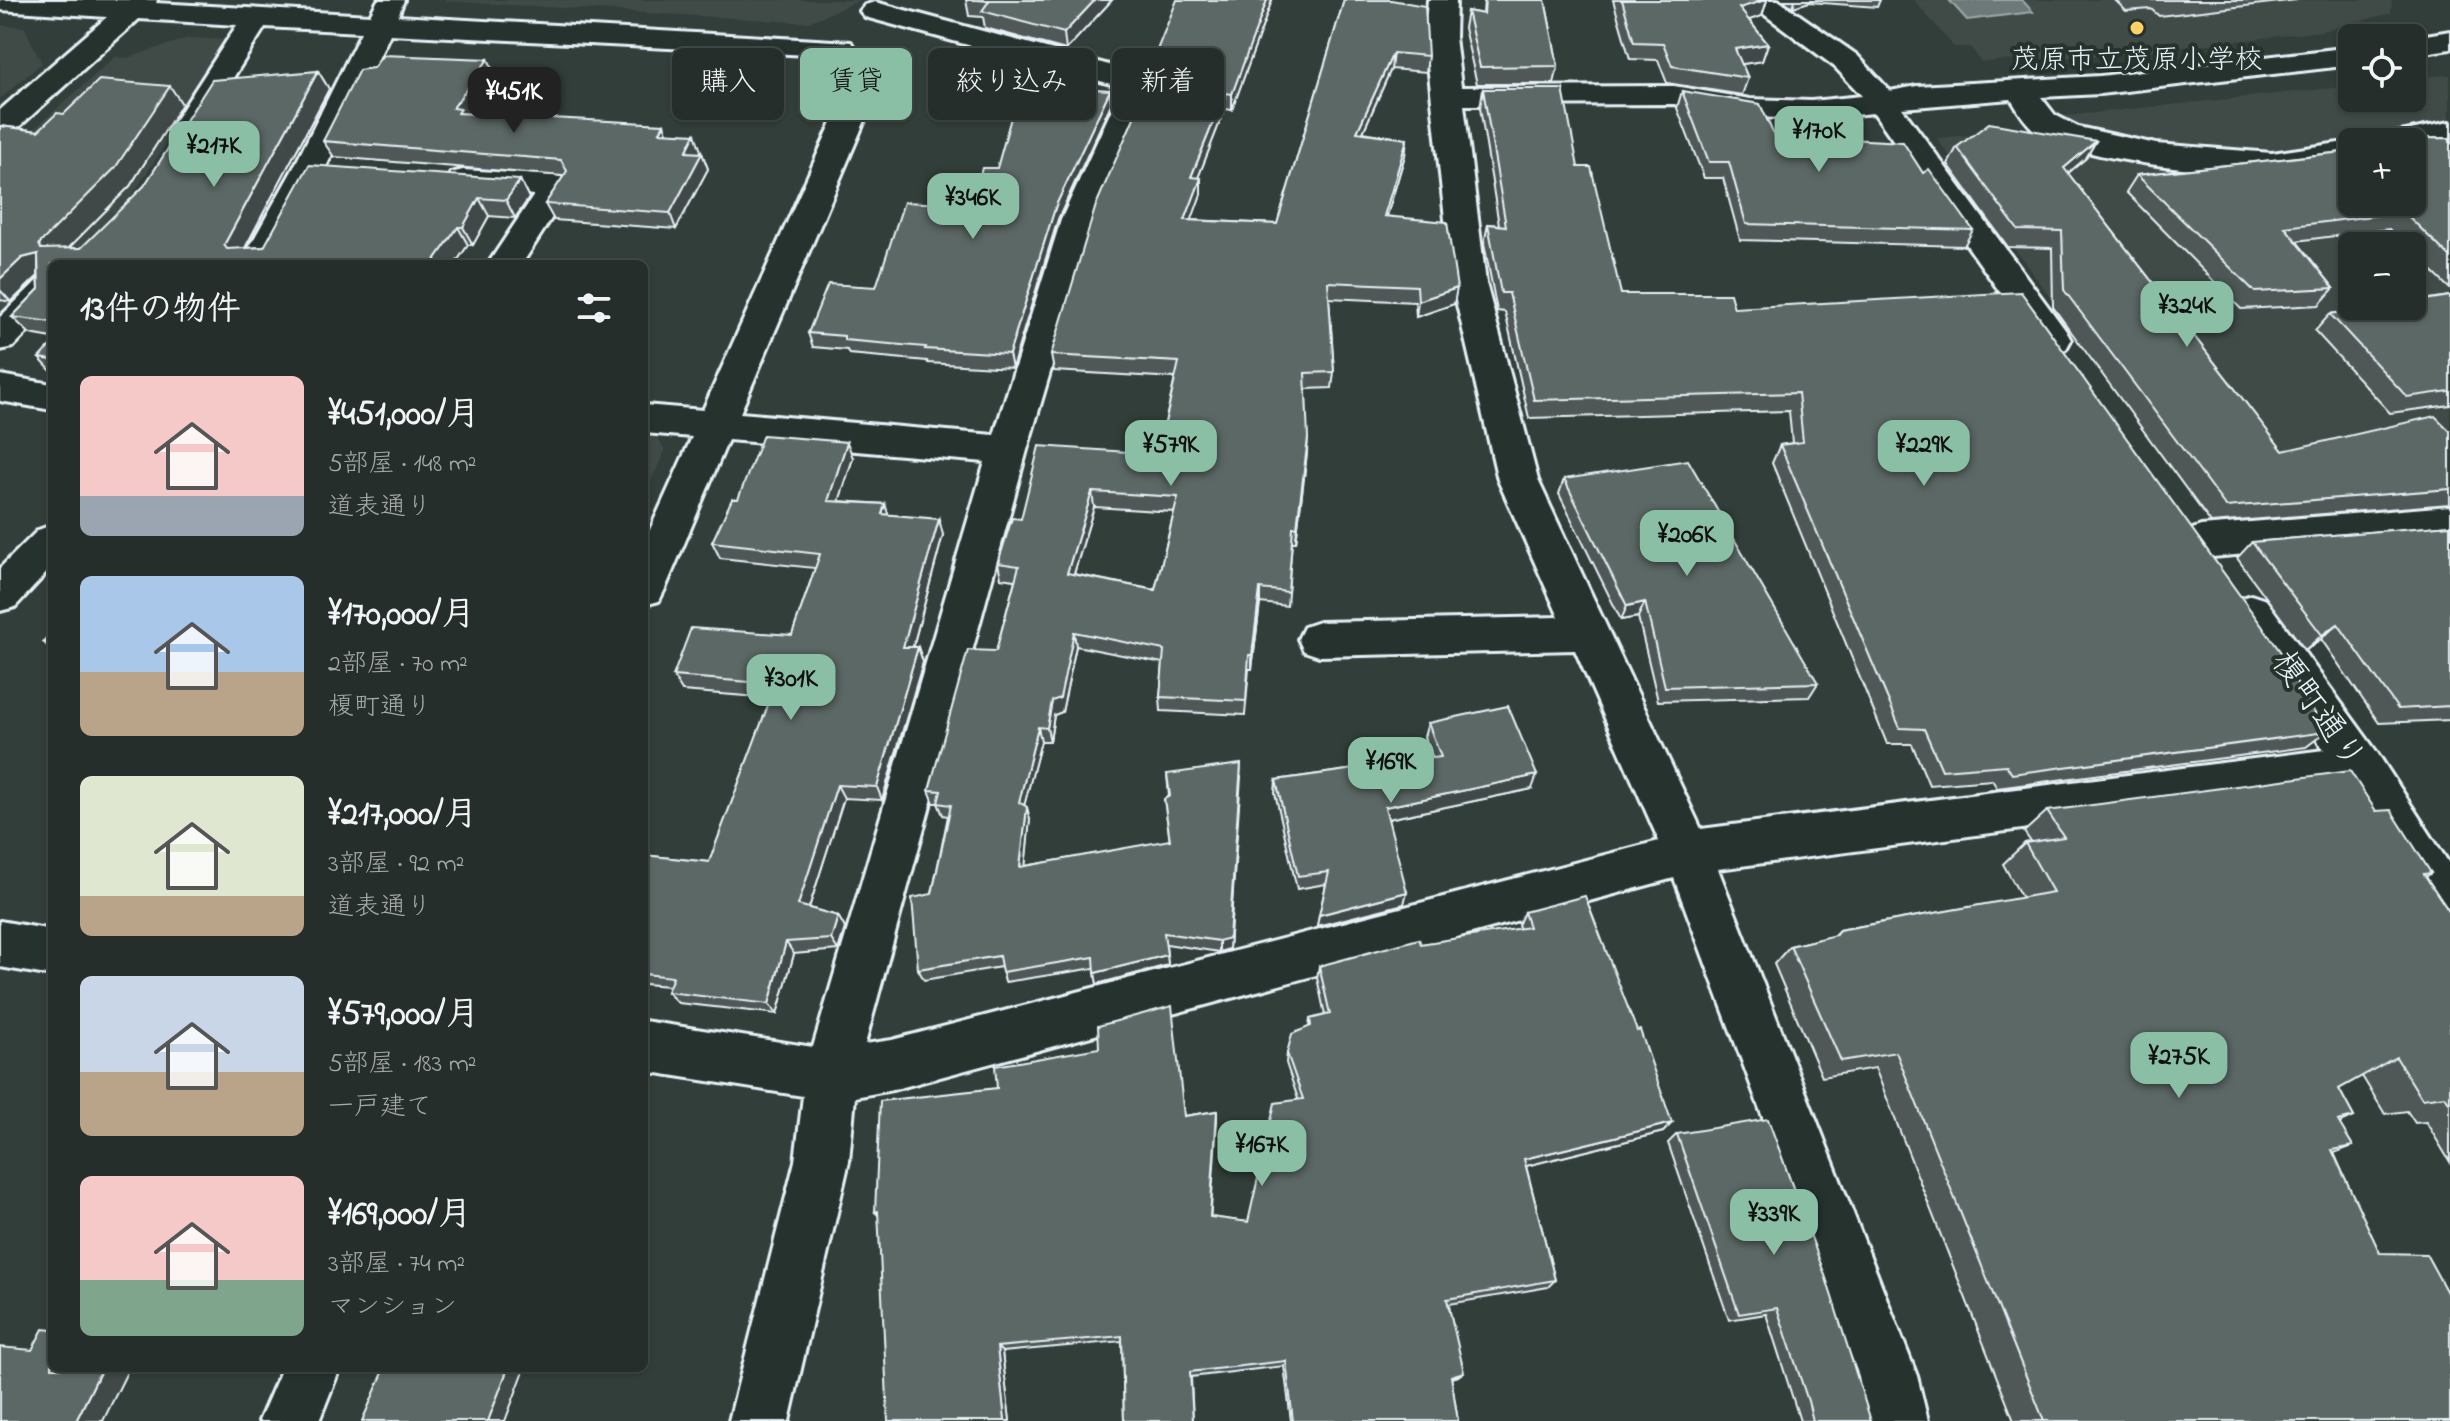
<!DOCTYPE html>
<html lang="ja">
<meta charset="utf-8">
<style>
body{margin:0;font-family:"Indie Flower","Klee One",sans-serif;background:#323a37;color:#f1f3f6;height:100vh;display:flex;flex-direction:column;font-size:30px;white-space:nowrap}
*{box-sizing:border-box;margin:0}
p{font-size:26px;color:#a4a8a9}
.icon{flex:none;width:44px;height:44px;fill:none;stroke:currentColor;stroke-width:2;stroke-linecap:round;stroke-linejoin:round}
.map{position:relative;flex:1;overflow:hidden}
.panel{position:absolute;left:48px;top:260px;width:600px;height:1112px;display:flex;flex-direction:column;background:#262e2b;border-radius:12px;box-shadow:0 2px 6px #0004,0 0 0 2px #424a47}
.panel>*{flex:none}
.top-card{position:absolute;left:672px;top:48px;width:760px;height:72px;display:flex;gap:16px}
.buttons{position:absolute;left:2338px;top:24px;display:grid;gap:16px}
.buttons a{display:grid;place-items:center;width:88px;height:88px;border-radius:12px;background:#262e2b;box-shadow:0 2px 6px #0004,0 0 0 2px #424a47;font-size:40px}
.price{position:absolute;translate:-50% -68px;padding:0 18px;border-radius:16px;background:#8abfa5;color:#111;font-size:26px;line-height:52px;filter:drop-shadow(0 2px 4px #0008)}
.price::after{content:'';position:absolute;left:50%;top:48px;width:24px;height:18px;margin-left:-12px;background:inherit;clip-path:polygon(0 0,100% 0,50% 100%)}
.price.on{background:#222;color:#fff}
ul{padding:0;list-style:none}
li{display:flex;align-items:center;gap:24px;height:200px;padding:0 32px}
li span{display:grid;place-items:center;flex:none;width:224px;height:160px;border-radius:12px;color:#555}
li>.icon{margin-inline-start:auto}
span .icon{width:96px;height:96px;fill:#fffc;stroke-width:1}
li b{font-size:34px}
h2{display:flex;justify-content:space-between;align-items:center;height:96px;padding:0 32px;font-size:34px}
.chip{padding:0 28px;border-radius:12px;background:#262e2b;box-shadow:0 2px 6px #0004,0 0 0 2px #424a47;font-size:28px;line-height:72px}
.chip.on{background:#8abfa5;color:#111}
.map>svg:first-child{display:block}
</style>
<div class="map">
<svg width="2450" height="1421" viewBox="0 0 2450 1421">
<rect width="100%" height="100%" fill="#323e39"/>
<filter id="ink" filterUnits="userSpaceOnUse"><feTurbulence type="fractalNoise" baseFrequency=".0125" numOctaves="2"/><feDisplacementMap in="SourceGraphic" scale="16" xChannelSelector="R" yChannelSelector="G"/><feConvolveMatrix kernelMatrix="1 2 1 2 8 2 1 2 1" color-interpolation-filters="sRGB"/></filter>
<g filter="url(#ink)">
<g fill="#3f4b46" fill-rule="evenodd">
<polygon points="429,0 860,0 809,22 796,22"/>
<polygon points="1914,0 2392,0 2391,13 2322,31 2114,55 1981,62 1971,47 1954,47"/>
<polygon points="0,25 24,27 42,63 0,99"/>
<polygon points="189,38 235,40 133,194 64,264 52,264 0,329 0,159 115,57 127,58"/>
<polygon points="2450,75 2450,120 2298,150 2267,153 2217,151 2090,133 2065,120 2065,116 2352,86 2352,98 2412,98 2412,77"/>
<path d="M 1972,135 L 2248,175 L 2352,202 L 2412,202 L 2450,143 L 2450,507 L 2220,527 L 2013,247 L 1937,138 ZM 2352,246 L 2412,246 L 2412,306 L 2352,306 Z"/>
<polygon points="644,437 658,438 665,451 644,496"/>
</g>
<polygon fill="#6d7978" stroke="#9ea9ab" stroke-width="2" points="1949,0 2022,0 2033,12 1967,20"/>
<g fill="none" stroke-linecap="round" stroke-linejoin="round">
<defs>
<g id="minor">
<path d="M 0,0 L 157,0 L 156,3 L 370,15 L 378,0 L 404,0 L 398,16 L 851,42 L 875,88 L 869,111 L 740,413 L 994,435 L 1061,220 L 1122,87 L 865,17 L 860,11 L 865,5 L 875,2 L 1150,76 L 1154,82 L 1095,220 L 1027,450 L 865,1044 L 892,1040 L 1659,841 L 1575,650 L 1319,656 L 1304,651 L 1298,639 L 1304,627 L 1319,622 L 1559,617 L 1498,480 L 1452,283 L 1425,37 L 1428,0 L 1456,0 L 1455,37 L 1461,87 L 1674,86 L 1750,99 L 1811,101 L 1862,96 L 1835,67 L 1745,0 L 1778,0 L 1857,55 L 1890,91 L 1917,86 L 2100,76 L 2352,47 L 2352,65 L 2100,94 L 2041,97 L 2055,115 L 2078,127 L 2156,144 L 2272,153 L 2352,141 L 2355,142 L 2352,142 L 2352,161 C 2326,166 2300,172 2273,173 C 2220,174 2073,162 2033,129 C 2024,121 2017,109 2011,99 L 1902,108 L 2066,331 L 2071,340 L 2066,349 L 2053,352 L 2040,349 L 1874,113 L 1811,119 L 1750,117 L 1674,104 L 1464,105 L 1486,283 L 1538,480 L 1701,829 L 2324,750 L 2230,612 L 2236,600 L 2251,595 L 2266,600 L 2376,751 L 2450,865 L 2450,929 L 2433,923 L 2348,786 L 1718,869 L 1917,1376 L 1928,1421 L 1868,1421 L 1859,1376 L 1674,878 L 892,1090 L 855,1097 L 849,1161 L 789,1421 L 729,1421 L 795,1161 L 803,1096 L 644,1071 L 644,1021 L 813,1047 L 985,462 L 728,440 L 665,589 L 659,601 L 644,605 L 644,543 L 692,437 L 644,433 L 644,405 L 703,410 L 837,111 L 845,88 L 829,56 L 390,34 L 325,169 L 274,264 L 240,264 L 293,169 L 361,32 L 265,27 L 196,137 L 185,140 L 174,137 L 169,130 L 237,25 L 139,19 L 11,134 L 0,136 L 0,110 L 107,17 L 0,10 Z"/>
<polygon points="2450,31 2450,49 2412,55 2412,38 2408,38"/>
<polygon points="2450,122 2450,142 2412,149 2412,142 2381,142 2386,135"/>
<polygon points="463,170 556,176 568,179 572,186 522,264 488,264 534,195 451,187 447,180 451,173"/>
<polygon points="52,274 52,307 13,347 0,350 0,317 40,278"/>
<polygon points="0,375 52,384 52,410 0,401"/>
<polygon points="2450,506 2450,536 2201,558 2187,553 2181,542 2187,531 2201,526"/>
<polygon points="52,525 52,567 15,607 0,611 0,568 38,530"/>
<polygon points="0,921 52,930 52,976 0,967"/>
<polygon points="282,1368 340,1368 319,1421 259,1421"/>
</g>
</defs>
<use href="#minor" stroke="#e8f1f8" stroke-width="6"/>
<use href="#minor" fill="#26332d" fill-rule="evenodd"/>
</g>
<g fill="#4f5957" stroke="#e8f1f8" stroke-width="2" fill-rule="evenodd">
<polygon points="966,0 1112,0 1066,50 985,28 983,17 969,16"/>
<path d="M 1272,0 L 1232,110 L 1225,109 L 1198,178 L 1201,194 L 1191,220 L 1277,224 L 1344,0 L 1428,56 L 1426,72 L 1391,69 L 1363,132 L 1407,139 L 1405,155 L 1387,216 L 1454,304 L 1416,317 L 1415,302 L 1329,298 L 1334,372 L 1332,388 L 1306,389 L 1307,453 L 1296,542 L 1292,542 L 1287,606 L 1260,603 L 1252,669 L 1249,669 L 1245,715 L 1161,711 L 1160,697 L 1163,663 L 1076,646 L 1062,712 L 1054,715 L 1050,741 L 1041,741 L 1024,805 L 1030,819 L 1025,866 L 1170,841 L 1164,799 L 1169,797 L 1167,774 L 1241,777 L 1229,949 L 1219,952 L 1166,944 L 1168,965 L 1097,984 L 1095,968 L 1005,982 L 1001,967 L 924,980 L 918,969 L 932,894 L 948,816 L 943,815 L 938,803 L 934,803 L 929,790 L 996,651 L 1015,580 L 1001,578 L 998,563 L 1021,519 L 1158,454 L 1175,378 L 1054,371 L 1051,355 L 1153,73 L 1153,60 ZM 1094,507 L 1174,512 L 1155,590 L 1074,574 Z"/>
<polygon points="1484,0 1545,0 1558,66 1554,84 1477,84 1464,28 1467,11 1483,14"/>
<polygon points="1613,0 1767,0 1762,16 1749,20 1768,44 1762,61 1742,64 1748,78 1742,95 1667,83 1658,60 1630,59"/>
<polygon points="1783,0 1880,0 1877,7 1809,2 1793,7"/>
<polygon points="2115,0 2297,0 2159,16 2151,9 2126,11"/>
<polygon points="373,68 496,75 469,113 667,133 701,151 700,153 702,153 708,169 676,229 554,220 545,204 564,176 334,157 323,141"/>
<polygon points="318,71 329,89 245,248 264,247 520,180 529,198 515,218 489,216 473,245 468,245 455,264 52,264 52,338 30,334 12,317 39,289 38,276 11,302 0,300 0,126 38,131 64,114 182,104 130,186 68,248 81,248"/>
<polygon points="1483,89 1578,167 1621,294 1734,308 2283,660 2326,732 2306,747 1997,788 1992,780 1929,785 1912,744 1887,744 1772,463 1780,445 1792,443 1789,411 1529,418 1505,312 1497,311 1484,243 1488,224 1499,225 1480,108"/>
<polygon points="1110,90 1111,104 1058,219 1012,368 928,363 927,361 849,354 847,350 813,347 808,333 876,287 966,205 979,179 997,168"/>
<polygon points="1682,91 1774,135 1923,173 1973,230 1964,246 1740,240 1723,178 1704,178 1677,108"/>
<polygon points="2450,138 2450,289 2412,252 2412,246 2406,246 2389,229 2296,241 2334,288 2319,305 2241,309 2126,192 2137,175 2343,152 2412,142 2366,142 2369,139"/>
<polygon points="2096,141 2086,158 2068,173 2283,451 2450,431 2450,504 2211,523 2053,307 2052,248 2008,247 1948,164 1957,147"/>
<polygon points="2450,296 2450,405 2390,413 2315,331 2330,314"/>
<polygon points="52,344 52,372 39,358"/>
<polygon points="853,458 839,501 885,504 888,515 943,535 913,647 918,647 923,662 882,800 844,798 809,908 838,916 845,928 838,950 794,954 777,1014 678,1003 667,992 669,986 644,984 644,855 709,862 771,698 682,691 673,676 792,635 815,568 720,558 712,542 738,499"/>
<polygon points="1564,479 1818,683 1809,697 1658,701 1638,617 1621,620 1559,494"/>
<polygon points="2450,525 2450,720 2379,723 2321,639 2305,650 2237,558 2252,542"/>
<polygon points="52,631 52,650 43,642"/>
<polygon points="1428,723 1532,789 1388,819 1404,904 1317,926 1326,884 1297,889 1275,793 1276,780 1433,758 1424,737"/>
<polygon points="2047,811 2376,811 2431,873 2426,877 2450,913 2450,1162 2426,1122 2415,1123 2407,1111 2385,1114 2362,1076 2339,1089 2354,1117 2339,1124 2353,1146 2334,1153 2450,1421 2014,1421 1875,1068 1822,1077 1774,964 1790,946 1833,936 1839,930 2022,898 2003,864 2025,843 2031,842 2024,832"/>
<polygon points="1524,912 1672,1123 1663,1132 1526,1166 1555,1280 1548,1287 1449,1304 1458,1376 1451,1378 1458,1421 1291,1421 1284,1366 1191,1377 1193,1421 1124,1421 1122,1341 1002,1352 1010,1421 879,1216 875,1212 1184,1116 1217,1111 1210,1217 1248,1222 1298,1099 1286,1063 1287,1053 1309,1027 1310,1019 1325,1015 1317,978 1319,966 1421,944 1520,929 1518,925"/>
<polygon points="1677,1134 1871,1421 1800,1421 1766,1314 1729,1320 1668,1143"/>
</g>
<g fill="#404947" stroke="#e8f1f8" stroke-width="2">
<polygon points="1095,0 1112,0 1066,50 1064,33"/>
<polygon points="1267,0 1272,0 1232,110 1232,94"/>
<polygon points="1765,0 1767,0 1762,16 1733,25 1739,8"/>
<polygon points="1795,0 1810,0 1809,2 1793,7"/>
<polygon points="1768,44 1762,61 1730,66 1735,49"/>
<polygon points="1393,53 1391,69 1356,148 1357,132"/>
<polygon points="488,59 496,75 466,118 453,108"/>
<polygon points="318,71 329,89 237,263 224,245"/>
<polygon points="170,86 182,104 130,186 55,262 41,249 39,244"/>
<polygon points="1110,90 1111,104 1058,219 1012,368 1009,354 1056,205"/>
<polygon points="1225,93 1225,109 1192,193 1191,177"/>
<polygon points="664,124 670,140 660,132"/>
<polygon points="695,134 701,151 692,168 686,152"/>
<polygon points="1407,139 1405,155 1382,232 1384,216"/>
<polygon points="2096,141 2086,158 2054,185 2064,168"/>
<polygon points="702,153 708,169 676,229 670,213"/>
<polygon points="1201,178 1201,194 1186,236 1185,220"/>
<polygon points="520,180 529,198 515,218 506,200"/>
<polygon points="479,198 489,216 473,245 463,227"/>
<polygon points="458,227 468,245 455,264 432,264"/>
<polygon points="38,254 38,276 11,302 0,290 0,279 22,258"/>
<polygon points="1457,288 1454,304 1416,317 1418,301"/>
<polygon points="1308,438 1307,453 1296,542 1297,527"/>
<polygon points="847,442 853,458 834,517 828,501"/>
<polygon points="1092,492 1094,507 1070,587 1067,573"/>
<polygon points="885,504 890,520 882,514"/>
<polygon points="939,519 943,535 909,661 903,647"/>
<polygon points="1260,589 1260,603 1252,669 1252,655"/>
<polygon points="1645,602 1638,617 1621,620 1627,606"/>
<polygon points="2338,624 2321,639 2305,650 2322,635"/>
<polygon points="1074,632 1076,646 1062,712 1054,715 1050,741 1047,728 1052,701"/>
<polygon points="918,647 923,662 882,800 877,787"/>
<polygon points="1038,727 1041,741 1022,814 1019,802"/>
<polygon points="1241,764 1229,949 1219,952 1219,941"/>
<polygon points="1537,775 1532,789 1383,820 1385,807"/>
<polygon points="837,785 844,798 806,917 798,905"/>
<polygon points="1027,807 1030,819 1024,879 1020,867"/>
<polygon points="1407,892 1404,904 1317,926 1319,915"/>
<polygon points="838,916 845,928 838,950 831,939"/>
<polygon points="786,942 794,954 777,1014 769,1004"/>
<polygon points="1167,955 1168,965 1097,984 1095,973"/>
<polygon points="1217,1111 1217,1121 1210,1224 1210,1217"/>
<polygon points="1672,1123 1663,1132 1518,1168 1524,1159"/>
<polygon points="997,1347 1002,1352 1010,1421 1005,1421"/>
<polygon points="102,1368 129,1368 103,1421 76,1421"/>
<polygon points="508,1368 525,1368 505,1421 488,1421"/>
<polygon points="1464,1372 1458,1376 1446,1380 1451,1376"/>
</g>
<g fill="#5c6865" stroke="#e8f1f8" stroke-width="2" fill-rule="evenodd">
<polygon points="977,0 1095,0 1064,33 982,11 989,1"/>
<path d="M 1177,0 L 1267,0 L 1232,94 L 1225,93 L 1191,177 L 1201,178 L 1185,220 L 1277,224 L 1344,0 L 1391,0 L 1425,6 L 1428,56 L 1393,53 L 1357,132 L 1407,139 L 1384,216 L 1447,222 L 1457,288 L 1418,301 L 1417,286 L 1328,282 L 1334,372 L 1305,373 L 1308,438 L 1297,527 L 1293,527 L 1288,592 L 1260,589 L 1252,655 L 1249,655 L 1246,701 L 1160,697 L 1164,650 L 1074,632 L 1060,698 L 1052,701 L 1047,728 L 1038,727 L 1019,802 L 1027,807 L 1020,867 L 1170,840 L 1164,799 L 1170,796 L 1167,774 L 1241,764 L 1229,938 L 1219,941 L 1164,933 L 1167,955 L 1095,973 L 1094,957 L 1002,972 L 999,956 L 918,969 L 912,898 L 932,894 L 951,805 L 938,803 L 941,791 L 929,790 L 968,650 L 996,651 L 1019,566 L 998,563 L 1012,518 L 1021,519 L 1039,446 L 1158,454 L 1179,362 L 1051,355 L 1096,205 L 1156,67 L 1153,60 ZM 1092,492 L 1178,497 L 1155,590 L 1067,573 Z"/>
<polygon points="1485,0 1545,0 1558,66 1480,67 1467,11 1484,14"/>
<polygon points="1622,0 1765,0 1739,8 1768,44 1735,49 1748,78 1672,66 1663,43 1634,42"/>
<polygon points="383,55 488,59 453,108 461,109 458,113 664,124 660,132 695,134 686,152 702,153 670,213 545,204 567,171 561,160 323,141 359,70 373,68"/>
<polygon points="318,71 224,245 227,249 264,247 309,165 520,180 506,200 479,198 463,227 458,227 432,264 52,264 52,322 12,317 39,289 38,254 22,258 0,279 0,126 38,131 57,113 64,114 99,80 170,86 115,168 39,244 41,249 81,248 144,186 212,80"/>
<polygon points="1020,85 1110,90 1056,205 1009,354 925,349 926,347 844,340 844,336 808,333 828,284 876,287 904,202 966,205 973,180 979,179 982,168 997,168"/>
<polygon points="1483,89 1563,89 1578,167 1591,167 1621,294 1730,294 1734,308 2021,292 2285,658 2283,660 2326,732 2012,774 2006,765 1942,770 1924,729 1900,728 1780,445 1803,442 1798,393 1534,400 1509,293 1501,293 1488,224 1506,226"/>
<polygon points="1682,91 1760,104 1774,135 1903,142 1923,173 1929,169 1973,230 1746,224 1729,162 1709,162"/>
<polygon points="1989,123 2096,141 2064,168 2283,451 2435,416 2450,431 2450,489 2226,507 2064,290 2062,231 2018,230 1957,147"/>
<polygon points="2450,138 2450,257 2404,212 2285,227 2334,288 2255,292 2137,175 2343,152 2352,150 2352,202 2412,202 2412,142 2368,142 2369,139"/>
<polygon points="2450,296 2450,391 2407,397 2330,314 2384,306 2412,306 2412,302"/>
<polygon points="52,344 52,360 39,358"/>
<polygon points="763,435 847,442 828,501 885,504 882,514 939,519 903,647 918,647 877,787 837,785 798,905 838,916 831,939 786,942 769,1004 667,992 673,977 644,974 644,855 709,862 776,684 673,676 691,628 792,635 820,554 712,542 732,499 738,499"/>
<polygon points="1688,460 1818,683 1665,687 1645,602 1627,606 1564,479"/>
<polygon points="2450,525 2450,706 2398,709 2338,624 2322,635 2252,542"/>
<polygon points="52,631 52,643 43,642"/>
<polygon points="1508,706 1537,775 1385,807 1407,892 1319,915 1329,872 1298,876 1276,780 1441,757 1428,723"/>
<polygon points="2350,771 2376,811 2391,810 2431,873 2424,874 2450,913 2450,1104 2445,1096 2422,1099 2396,1057 2339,1089 2354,1117 2338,1121 2353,1146 2332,1150 2380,1253 2426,1254 2450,1298 2450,1421 2044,1421 1896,1052 1841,1061 1790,946 1836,935 1839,930 2053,892 2025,843 2064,837 2047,811"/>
<polygon points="1585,896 1637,1031 1640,1030 1672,1123 1524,1159 1555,1280 1447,1299 1464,1372 1451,1376 1458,1421 1293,1421 1286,1361 1190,1372 1193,1421 1124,1421 1122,1336 997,1347 1005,1421 888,1421 878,1211 875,1212 880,1101 997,1088 995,1066 1099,1048 1098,1026 1172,1006 1184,1116 1217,1111 1210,1217 1248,1222 1275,1103 1303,1099 1287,1053 1292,1034 1311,1026 1310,1019 1330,1014 1319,966 1419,939 1421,944 1529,927 1524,912"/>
<polygon points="1768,1119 1826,1278 1871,1421 1813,1421 1808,1401 1777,1308 1739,1314 1677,1134"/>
<polygon points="43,1329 52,1330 52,1368 102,1368 76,1421 0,1421 0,1347 32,1350"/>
<polygon points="385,1368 508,1368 488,1421 362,1421"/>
</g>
</g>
<circle fill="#ffd166" stroke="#26332d" stroke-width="3" cx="2137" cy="28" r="8"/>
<g text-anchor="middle" stroke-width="8" stroke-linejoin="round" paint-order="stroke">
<g font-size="28" fill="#e8f1f8" stroke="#26332d">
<text x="2137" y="68">茂原市立茂原小学校</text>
</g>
<g font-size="34" fill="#e8f1f8" stroke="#26332d">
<text transform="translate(2320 709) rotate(55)" y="12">榎町通り</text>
</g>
</g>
</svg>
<div class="buttons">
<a><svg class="icon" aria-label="locate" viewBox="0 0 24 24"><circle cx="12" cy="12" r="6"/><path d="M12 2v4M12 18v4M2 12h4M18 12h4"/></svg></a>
<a>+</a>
<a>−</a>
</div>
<b class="price on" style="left:514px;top:135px">¥451K</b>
<b class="price" style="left:1819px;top:174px">¥170K</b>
<b class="price" style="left:214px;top:189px">¥217K</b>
<b class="price" style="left:973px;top:241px">¥346K</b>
<b class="price" style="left:2187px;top:349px">¥324K</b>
<b class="price" style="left:1171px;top:488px">¥579K</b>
<b class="price" style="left:1924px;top:488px">¥229K</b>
<b class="price" style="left:1687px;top:578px">¥206K</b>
<b class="price" style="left:791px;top:722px">¥301K</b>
<b class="price" style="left:1391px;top:805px">¥169K</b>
<b class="price" style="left:2179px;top:1100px">¥275K</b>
<b class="price" style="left:1262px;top:1188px">¥167K</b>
<b class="price" style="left:1774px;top:1257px">¥339K</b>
<div class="top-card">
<a class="chip">購入</a>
<a class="chip on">賃貸</a>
<a class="chip">絞り込み</a>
<a class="chip">新着</a>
</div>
<section class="panel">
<h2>13件の物件<svg class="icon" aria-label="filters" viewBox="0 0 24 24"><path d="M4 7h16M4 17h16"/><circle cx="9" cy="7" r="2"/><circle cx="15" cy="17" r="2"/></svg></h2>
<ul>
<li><span style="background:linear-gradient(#f6c9c9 75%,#9aa5b1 0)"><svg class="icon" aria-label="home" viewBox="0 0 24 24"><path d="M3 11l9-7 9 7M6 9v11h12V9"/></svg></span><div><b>¥451,000/月</b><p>5部屋 · 148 m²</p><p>道表通り</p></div></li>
<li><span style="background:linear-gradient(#a9c7e8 60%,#b9a48a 0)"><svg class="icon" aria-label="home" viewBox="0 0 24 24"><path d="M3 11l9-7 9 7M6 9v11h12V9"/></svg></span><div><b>¥170,000/月</b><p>2部屋 · 70 m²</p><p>榎町通り</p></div></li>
<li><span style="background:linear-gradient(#dfe7d0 75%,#b9a48a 0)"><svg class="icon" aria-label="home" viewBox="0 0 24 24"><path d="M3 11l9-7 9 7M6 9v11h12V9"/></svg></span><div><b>¥217,000/月</b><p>3部屋 · 92 m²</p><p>道表通り</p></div></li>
<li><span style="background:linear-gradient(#c9d6e8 60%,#b9a48a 0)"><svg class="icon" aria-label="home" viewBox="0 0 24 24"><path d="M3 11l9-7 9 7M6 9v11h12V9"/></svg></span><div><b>¥579,000/月</b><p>5部屋 · 183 m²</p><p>一戸建て</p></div></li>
<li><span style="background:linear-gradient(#f6c9c9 65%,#7fa58c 0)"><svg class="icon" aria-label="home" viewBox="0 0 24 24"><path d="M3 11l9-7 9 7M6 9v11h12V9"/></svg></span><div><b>¥169,000/月</b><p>3部屋 · 74 m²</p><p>マンション</p></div></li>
</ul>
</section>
</div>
